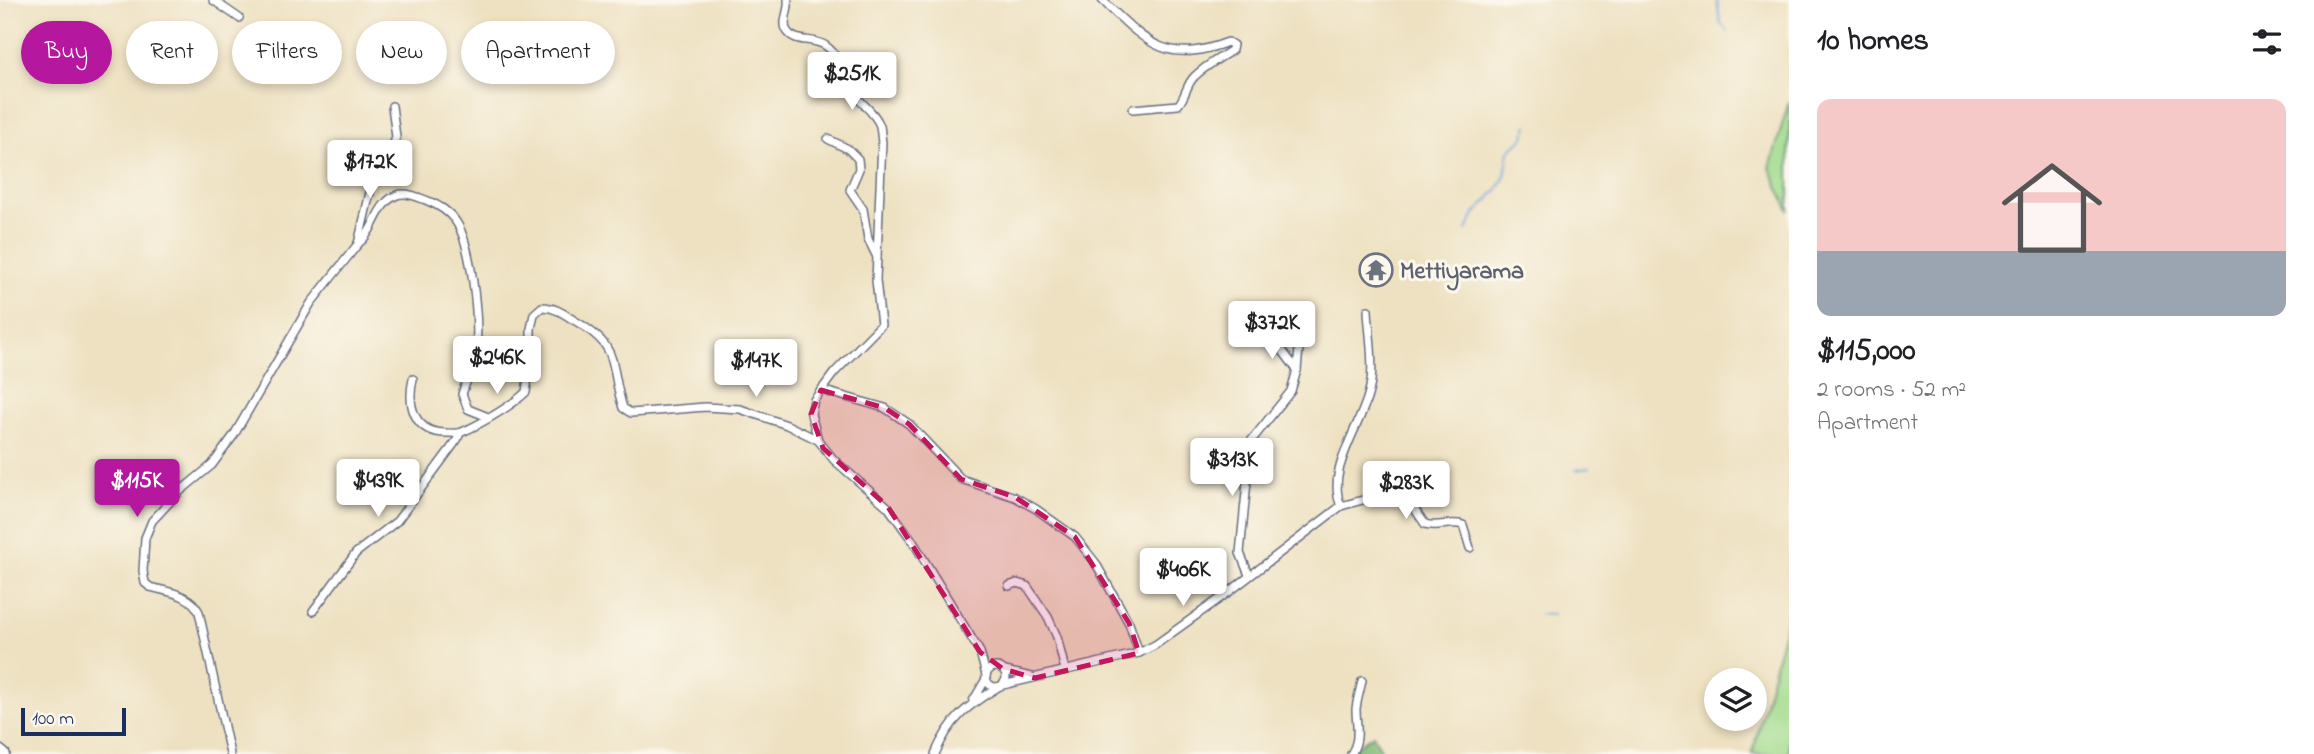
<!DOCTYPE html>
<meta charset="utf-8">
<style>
body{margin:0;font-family:"Indie Flower",sans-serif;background:#f2f2f2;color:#202124;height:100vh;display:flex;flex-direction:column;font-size:26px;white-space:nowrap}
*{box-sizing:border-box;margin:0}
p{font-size:23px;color:#757577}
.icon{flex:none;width:38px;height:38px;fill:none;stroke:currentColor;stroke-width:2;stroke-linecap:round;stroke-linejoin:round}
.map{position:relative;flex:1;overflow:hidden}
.side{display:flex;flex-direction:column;background:#fff;width:525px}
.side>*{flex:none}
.banner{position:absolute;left:21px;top:21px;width:665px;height:63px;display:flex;gap:14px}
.controls{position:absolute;left:1704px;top:668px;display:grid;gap:14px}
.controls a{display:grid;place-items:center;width:63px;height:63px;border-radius:50%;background:#fff;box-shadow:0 4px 10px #0003;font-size:35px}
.scale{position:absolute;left:21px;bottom:18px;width:105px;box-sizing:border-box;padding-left:7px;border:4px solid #1b2f5e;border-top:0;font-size:19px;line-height:24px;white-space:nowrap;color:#1b2f5e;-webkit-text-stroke:5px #fbf7ec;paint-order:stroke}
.price{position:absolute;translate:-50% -60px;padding:0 16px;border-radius:7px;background:#fff;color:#222;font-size:23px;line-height:46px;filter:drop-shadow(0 2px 4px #0008)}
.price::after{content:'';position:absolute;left:50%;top:42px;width:21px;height:16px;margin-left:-10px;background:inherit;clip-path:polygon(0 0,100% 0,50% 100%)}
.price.active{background:#b5179e;color:#fff}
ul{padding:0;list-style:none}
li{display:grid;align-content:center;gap:14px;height:371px;padding:0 28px}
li+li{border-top:2px solid #e0e0e0}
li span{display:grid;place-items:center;height:217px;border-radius:14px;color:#555}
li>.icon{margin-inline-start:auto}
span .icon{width:126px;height:126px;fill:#fffc;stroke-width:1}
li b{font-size:30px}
h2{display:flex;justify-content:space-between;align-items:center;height:84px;padding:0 28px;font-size:30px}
.pill{padding:0 24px;border-radius:32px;background:#fff;box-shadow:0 4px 10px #0003;font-size:24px;line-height:63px}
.pill.active{background:#b5179e;color:#fff}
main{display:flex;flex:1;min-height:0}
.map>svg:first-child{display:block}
</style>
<main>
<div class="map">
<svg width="1789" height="754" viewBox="0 0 1789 754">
<rect width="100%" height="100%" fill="#fbf7ec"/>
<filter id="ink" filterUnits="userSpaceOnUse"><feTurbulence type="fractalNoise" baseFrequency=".0143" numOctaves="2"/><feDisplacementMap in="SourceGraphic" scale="14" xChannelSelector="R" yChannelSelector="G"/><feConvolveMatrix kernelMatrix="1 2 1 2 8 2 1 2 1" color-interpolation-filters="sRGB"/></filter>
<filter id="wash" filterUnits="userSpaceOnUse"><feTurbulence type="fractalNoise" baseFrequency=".00686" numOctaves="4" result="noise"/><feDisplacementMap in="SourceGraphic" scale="28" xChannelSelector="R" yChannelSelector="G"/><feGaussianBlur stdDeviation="1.57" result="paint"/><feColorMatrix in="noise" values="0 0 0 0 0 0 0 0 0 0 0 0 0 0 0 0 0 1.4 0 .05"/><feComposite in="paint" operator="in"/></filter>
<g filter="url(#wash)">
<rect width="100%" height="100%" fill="#eee1c1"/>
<g fill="#a3dc8e" stroke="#5f8676" stroke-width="2">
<polygon points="1789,101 1789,211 1770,168"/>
<polygon points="1789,611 1789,754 1752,754"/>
</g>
<polygon fill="#82bc79" stroke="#4e766c" stroke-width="2" points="1373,735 1384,754 1351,754 1356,747"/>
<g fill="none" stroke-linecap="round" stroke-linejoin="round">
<g stroke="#64a2d6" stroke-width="2">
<polyline points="1717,0 1720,22 1728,32"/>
<polyline points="1467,230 1475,214 1498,189 1505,176 1509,151 1524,137 1528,125"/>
<polyline points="1576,470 1589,468"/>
<polyline points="1539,614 1553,615"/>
</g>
</g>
</g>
<g filter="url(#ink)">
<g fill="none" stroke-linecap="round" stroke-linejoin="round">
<defs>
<g id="minor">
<polyline points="213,0 239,18"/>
<path d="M 788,0 C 790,10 781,22 787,31 C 795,44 814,37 826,46 C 843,58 844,81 856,96 C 864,106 876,114 880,126 C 881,131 881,137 882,142 L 876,280 L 881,325 L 834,373 L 814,400 L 811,414 L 818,440"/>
<path d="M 1102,0 C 1145,41 1165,66 1228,42 L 1233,45 L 1232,50 C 1220,58 1205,66 1195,76 C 1186,84 1186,97 1178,105 L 1133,109"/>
<polyline points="828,139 848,149 858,159 859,169 850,190 863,209 868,239 877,257"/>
<polyline points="358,244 372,184 391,152 396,137 392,106"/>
<polyline points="1269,333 1297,370"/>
<path d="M 413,379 C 407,405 414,433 446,433 C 451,433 457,434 462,432 C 479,425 513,405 526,392 L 531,356 L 531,329 L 534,314 L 542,307 C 554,307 563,313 572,319 C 623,348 608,361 623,408 L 631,413 L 705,407 L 740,409 L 787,425 L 818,440 L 834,460 L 888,507 L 912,540 L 980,652 L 986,675"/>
<polyline points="821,390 885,408 909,424 961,479 1015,497 1036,509 1075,537 1095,562 1129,623 1139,653"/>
<path d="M 1341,506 C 1324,468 1367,420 1371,381 C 1374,358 1369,333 1368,310"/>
<polyline points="1249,575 1240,553 1251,441 1291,391 1297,370 1300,338"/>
<polyline points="1009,586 1017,583 1027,586 1048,617 1057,637 1065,670"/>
<polyline points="313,611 356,553 397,521 457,440 460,433"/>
<circle cx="996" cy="677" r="10"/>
<polyline points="1005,671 1032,677"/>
<path d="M 1003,685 L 1139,653 L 1155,645 L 1229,592 L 1341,506 L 1377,496 L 1394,494 L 1405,495 L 1425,524 C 1438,528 1450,521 1463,525 L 1470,548"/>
<polyline points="973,701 986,679"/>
<path d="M 230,754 L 199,612 C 191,594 168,592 150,587 L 145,583 L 143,571 L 145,538 L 152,521 L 178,493 L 212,465 L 234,435 L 311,303 L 358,244 C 375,232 376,203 397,195 C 407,192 418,197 428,201 C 438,205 447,210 454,219 C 472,241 479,320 476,349 C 474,365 467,379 462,394 L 468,409 L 488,417"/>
<path d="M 935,754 C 950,719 967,706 998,687"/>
<path d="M 1351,754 C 1361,739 1356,725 1356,709 C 1357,700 1360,690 1362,681"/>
</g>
<polyline id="tertiary" points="0,750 5,754"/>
</defs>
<use href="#minor" stroke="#656d81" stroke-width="10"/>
<use href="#tertiary" stroke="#656d81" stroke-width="12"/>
<use href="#minor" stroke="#fff" stroke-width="7"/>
<use href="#tertiary" stroke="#fff" stroke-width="9"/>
</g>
</g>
<path fill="#c2185b" fill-opacity="0.2" stroke="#c2185b" stroke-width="5" stroke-dasharray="14 9" stroke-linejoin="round" d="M 821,390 L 885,408 L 909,424 L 961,479 L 1015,497 L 1075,537 L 1129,623 L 1139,653 L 1035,678 L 1003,669 L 980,652 L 888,507 L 823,448 L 811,414 Z"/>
<defs>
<symbol id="temple-ring" viewBox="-11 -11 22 22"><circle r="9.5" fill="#fbf7ec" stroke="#6b7280" stroke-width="1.5"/><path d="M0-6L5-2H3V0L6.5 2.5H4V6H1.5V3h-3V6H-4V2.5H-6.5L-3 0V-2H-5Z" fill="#6b7280"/></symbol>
</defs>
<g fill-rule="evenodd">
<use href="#temple-ring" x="1357" y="251" width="38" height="38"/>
</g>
<g text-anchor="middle" stroke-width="6" stroke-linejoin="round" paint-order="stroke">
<g font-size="24" font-weight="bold" fill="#5b616d" stroke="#fbf7ec" text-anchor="start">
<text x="1400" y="278">Mettiyarama</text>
</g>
</g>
</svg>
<div class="controls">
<a><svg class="icon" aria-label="layers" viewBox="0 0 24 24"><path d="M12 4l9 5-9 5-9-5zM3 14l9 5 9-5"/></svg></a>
</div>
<div class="scale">100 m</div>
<b class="price" style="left:852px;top:112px">$251K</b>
<b class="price" style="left:370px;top:200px">$172K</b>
<b class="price" style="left:1272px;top:361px">$372K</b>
<b class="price" style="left:497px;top:396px">$246K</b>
<b class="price" style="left:756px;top:399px">$147K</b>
<b class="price" style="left:1232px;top:498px">$313K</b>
<b class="price active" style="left:137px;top:519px">$115K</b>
<b class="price" style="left:378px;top:519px">$439K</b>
<b class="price" style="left:1406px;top:521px">$283K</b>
<b class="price" style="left:1183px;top:608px">$406K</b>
<div class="banner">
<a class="pill active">Buy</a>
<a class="pill">Rent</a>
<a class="pill">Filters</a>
<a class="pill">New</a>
<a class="pill">Apartment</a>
</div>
</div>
<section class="side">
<h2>10 homes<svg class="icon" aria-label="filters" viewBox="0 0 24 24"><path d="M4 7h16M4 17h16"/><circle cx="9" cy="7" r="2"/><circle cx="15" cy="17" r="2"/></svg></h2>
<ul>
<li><span style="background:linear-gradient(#f6c9c9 70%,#9aa5b1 0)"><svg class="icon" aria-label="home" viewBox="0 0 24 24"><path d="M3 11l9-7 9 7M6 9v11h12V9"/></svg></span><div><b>$115,000</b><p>2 rooms · 52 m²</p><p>Apartment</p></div></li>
</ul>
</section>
</main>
